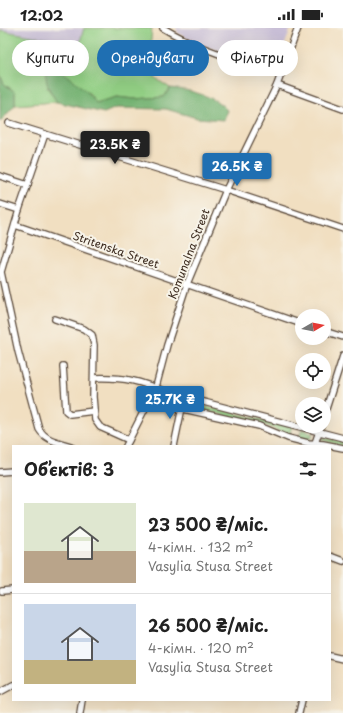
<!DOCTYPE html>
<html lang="uk">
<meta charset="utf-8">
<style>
body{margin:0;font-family:"Playpen Sans",sans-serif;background:#f2f2f2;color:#222;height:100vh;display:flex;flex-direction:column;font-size:15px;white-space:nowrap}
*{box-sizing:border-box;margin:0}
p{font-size:13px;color:#767676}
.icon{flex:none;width:22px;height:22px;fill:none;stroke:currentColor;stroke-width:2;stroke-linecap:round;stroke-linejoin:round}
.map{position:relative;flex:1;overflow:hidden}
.side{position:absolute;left:12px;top:417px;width:319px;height:256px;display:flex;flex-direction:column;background:#fff;border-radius:0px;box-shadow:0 4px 16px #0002}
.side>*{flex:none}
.banner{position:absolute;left:12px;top:12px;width:319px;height:36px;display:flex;gap:8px}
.needle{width:26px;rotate:81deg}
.buttons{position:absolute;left:295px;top:281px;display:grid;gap:8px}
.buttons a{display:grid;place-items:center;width:36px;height:36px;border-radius:50%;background:#fff;box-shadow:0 4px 16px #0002;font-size:20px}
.price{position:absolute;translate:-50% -34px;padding:0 9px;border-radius:4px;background:#1f6fb2;color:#fff;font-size:13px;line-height:26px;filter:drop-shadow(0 1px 2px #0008)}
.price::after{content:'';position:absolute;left:50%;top:24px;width:12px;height:9px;margin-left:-6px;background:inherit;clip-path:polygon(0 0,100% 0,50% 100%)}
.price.selected{background:#222;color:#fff}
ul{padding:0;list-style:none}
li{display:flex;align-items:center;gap:12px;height:100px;padding:0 12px}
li+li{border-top:1px solid #e0e0e0}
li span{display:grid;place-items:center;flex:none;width:112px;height:80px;border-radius:0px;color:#555}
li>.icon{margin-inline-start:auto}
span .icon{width:48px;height:48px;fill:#fffc;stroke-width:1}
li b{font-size:17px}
h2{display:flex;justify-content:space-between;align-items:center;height:48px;padding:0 12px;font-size:17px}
.pill{padding:0 14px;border-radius:18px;background:#fff;box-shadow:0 4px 16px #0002;font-size:14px;line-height:36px}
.pill.selected{background:#1f6fb2;color:#fff}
.status{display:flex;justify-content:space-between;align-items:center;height:28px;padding:0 20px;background:#fff;direction:ltr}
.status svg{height:11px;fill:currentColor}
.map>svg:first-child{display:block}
</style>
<div class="status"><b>12:02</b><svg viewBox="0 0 49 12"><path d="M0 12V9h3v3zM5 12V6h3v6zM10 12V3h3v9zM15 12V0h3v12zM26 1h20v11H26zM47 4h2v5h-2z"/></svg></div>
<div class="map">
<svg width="343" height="685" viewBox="0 0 343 685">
<rect width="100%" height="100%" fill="#f7f3e8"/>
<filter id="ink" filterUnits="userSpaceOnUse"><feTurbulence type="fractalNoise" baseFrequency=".025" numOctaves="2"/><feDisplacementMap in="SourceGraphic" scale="8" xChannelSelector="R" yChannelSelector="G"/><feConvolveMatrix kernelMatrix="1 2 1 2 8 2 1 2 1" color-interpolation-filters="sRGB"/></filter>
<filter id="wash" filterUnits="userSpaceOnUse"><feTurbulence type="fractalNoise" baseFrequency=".012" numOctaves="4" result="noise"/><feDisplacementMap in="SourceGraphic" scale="16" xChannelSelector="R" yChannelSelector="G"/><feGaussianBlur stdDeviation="0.9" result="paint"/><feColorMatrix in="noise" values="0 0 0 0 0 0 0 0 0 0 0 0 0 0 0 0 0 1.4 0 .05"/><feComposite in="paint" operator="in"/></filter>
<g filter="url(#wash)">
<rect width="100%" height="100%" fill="#f1dfc1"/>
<g fill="#c9bfd7">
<polygon points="0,0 84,0 80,17 0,2"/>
<polygon points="176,0 291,0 275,42 193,14 178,5"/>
</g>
<g fill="#92cf84" stroke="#667c51">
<polygon points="84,0 152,0 151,12 155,50 170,60 164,69 134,71 117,69 96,75 89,65 47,59 57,74 15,77 15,64 4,56 0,46 0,2 79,17"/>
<polygon points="157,365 181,372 181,377 156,371 154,368"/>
<polygon points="198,377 292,398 289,408 268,398 200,381 197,379"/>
<polygon points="302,401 312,405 312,410 308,412 299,410"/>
<polygon points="323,409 343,414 343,418 323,412 322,411"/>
</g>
<g fill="#75b272" stroke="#586e48">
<path d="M 50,35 C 67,47 84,58 96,75 L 117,69 L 134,71 L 164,69 L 170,60 C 187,61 216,68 227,82 L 224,92 L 197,90 L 166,81 L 116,80 L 104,85 L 57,74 C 49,62 41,49 50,35 Z"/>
<polygon points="0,46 4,56 15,64 15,77 0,94"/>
</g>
</g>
<g filter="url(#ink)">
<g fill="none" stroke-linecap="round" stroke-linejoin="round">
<defs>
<g id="minor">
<path d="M 163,0 C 199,22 241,33 281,47"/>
<polyline points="277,57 343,81"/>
<polyline points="9,95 226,162 343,201"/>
<path d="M 45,106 L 19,182 L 1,244 L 18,323 L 39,401 C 46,413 59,414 71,418"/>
<polyline points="0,148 28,157"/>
<polyline points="0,176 19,182"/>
<polyline points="15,197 302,296"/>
<polyline points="55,291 84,301 92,307 94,317 93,369 95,392 100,399 129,412"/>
<polyline points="324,303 343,309"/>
<polyline points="63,338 66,383 70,386 94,383"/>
<path d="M 94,350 C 126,349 139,353 169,365 L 343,410"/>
<polyline points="148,373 259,398 288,410 308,415 323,416 343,420"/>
<polyline points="324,387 343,328"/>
<polyline points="126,418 156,359 167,317 187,256 226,162 277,57 298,0"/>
<polyline points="174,418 184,370"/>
<polyline points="314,418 321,398"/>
<polyline points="0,444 13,443"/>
<polyline points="330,528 343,533"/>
<polyline points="2,563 13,562"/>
<polyline points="330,628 343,631"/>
<polyline points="0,664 13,657"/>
<polyline points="80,685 82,672"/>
<polyline points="299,685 302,672"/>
</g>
</defs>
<use href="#minor" stroke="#564536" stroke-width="8"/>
<use href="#minor" stroke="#fff" stroke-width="5.5"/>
</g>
</g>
<g text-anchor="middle" stroke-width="4" stroke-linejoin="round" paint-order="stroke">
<g font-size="11" fill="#3b2a1e" stroke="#f7f3e8">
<text transform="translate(116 222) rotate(19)" y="4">Stritenska Street</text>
<text transform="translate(189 226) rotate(-69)" y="4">Komunalna Street</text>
</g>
</g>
</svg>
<div class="buttons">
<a><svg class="needle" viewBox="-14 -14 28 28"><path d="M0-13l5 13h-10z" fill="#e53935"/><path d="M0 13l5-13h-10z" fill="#767676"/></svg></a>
<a><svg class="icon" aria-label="locate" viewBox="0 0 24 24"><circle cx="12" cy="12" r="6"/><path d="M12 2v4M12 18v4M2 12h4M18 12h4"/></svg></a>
<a><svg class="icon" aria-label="layers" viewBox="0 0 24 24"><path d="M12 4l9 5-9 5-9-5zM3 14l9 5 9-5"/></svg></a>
</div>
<b class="price selected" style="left:115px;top:137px">23.5K ₴</b>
<b class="price" style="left:237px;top:159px">26.5K ₴</b>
<b class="price" style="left:170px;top:392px">25.7K ₴</b>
<div class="banner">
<a class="pill">Купити</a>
<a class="pill selected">Орендувати</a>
<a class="pill">Фільтри</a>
</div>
<section class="side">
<h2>Об’єктів: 3<svg class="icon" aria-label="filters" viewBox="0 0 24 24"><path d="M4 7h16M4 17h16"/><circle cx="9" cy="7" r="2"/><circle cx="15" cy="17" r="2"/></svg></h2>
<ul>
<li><span style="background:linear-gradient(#dfe7d0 60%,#b9a48a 0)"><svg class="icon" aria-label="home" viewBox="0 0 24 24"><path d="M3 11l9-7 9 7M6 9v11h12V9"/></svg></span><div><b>23 500 ₴/міс.</b><p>4-кімн. · 132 m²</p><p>Vasylia Stusa Street</p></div></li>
<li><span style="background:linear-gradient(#c9d6e8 70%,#c2b280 0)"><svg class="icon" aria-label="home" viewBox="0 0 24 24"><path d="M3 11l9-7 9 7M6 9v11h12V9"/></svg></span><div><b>26 500 ₴/міс.</b><p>4-кімн. · 120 m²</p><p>Vasylia Stusa Street</p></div></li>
</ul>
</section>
</div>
